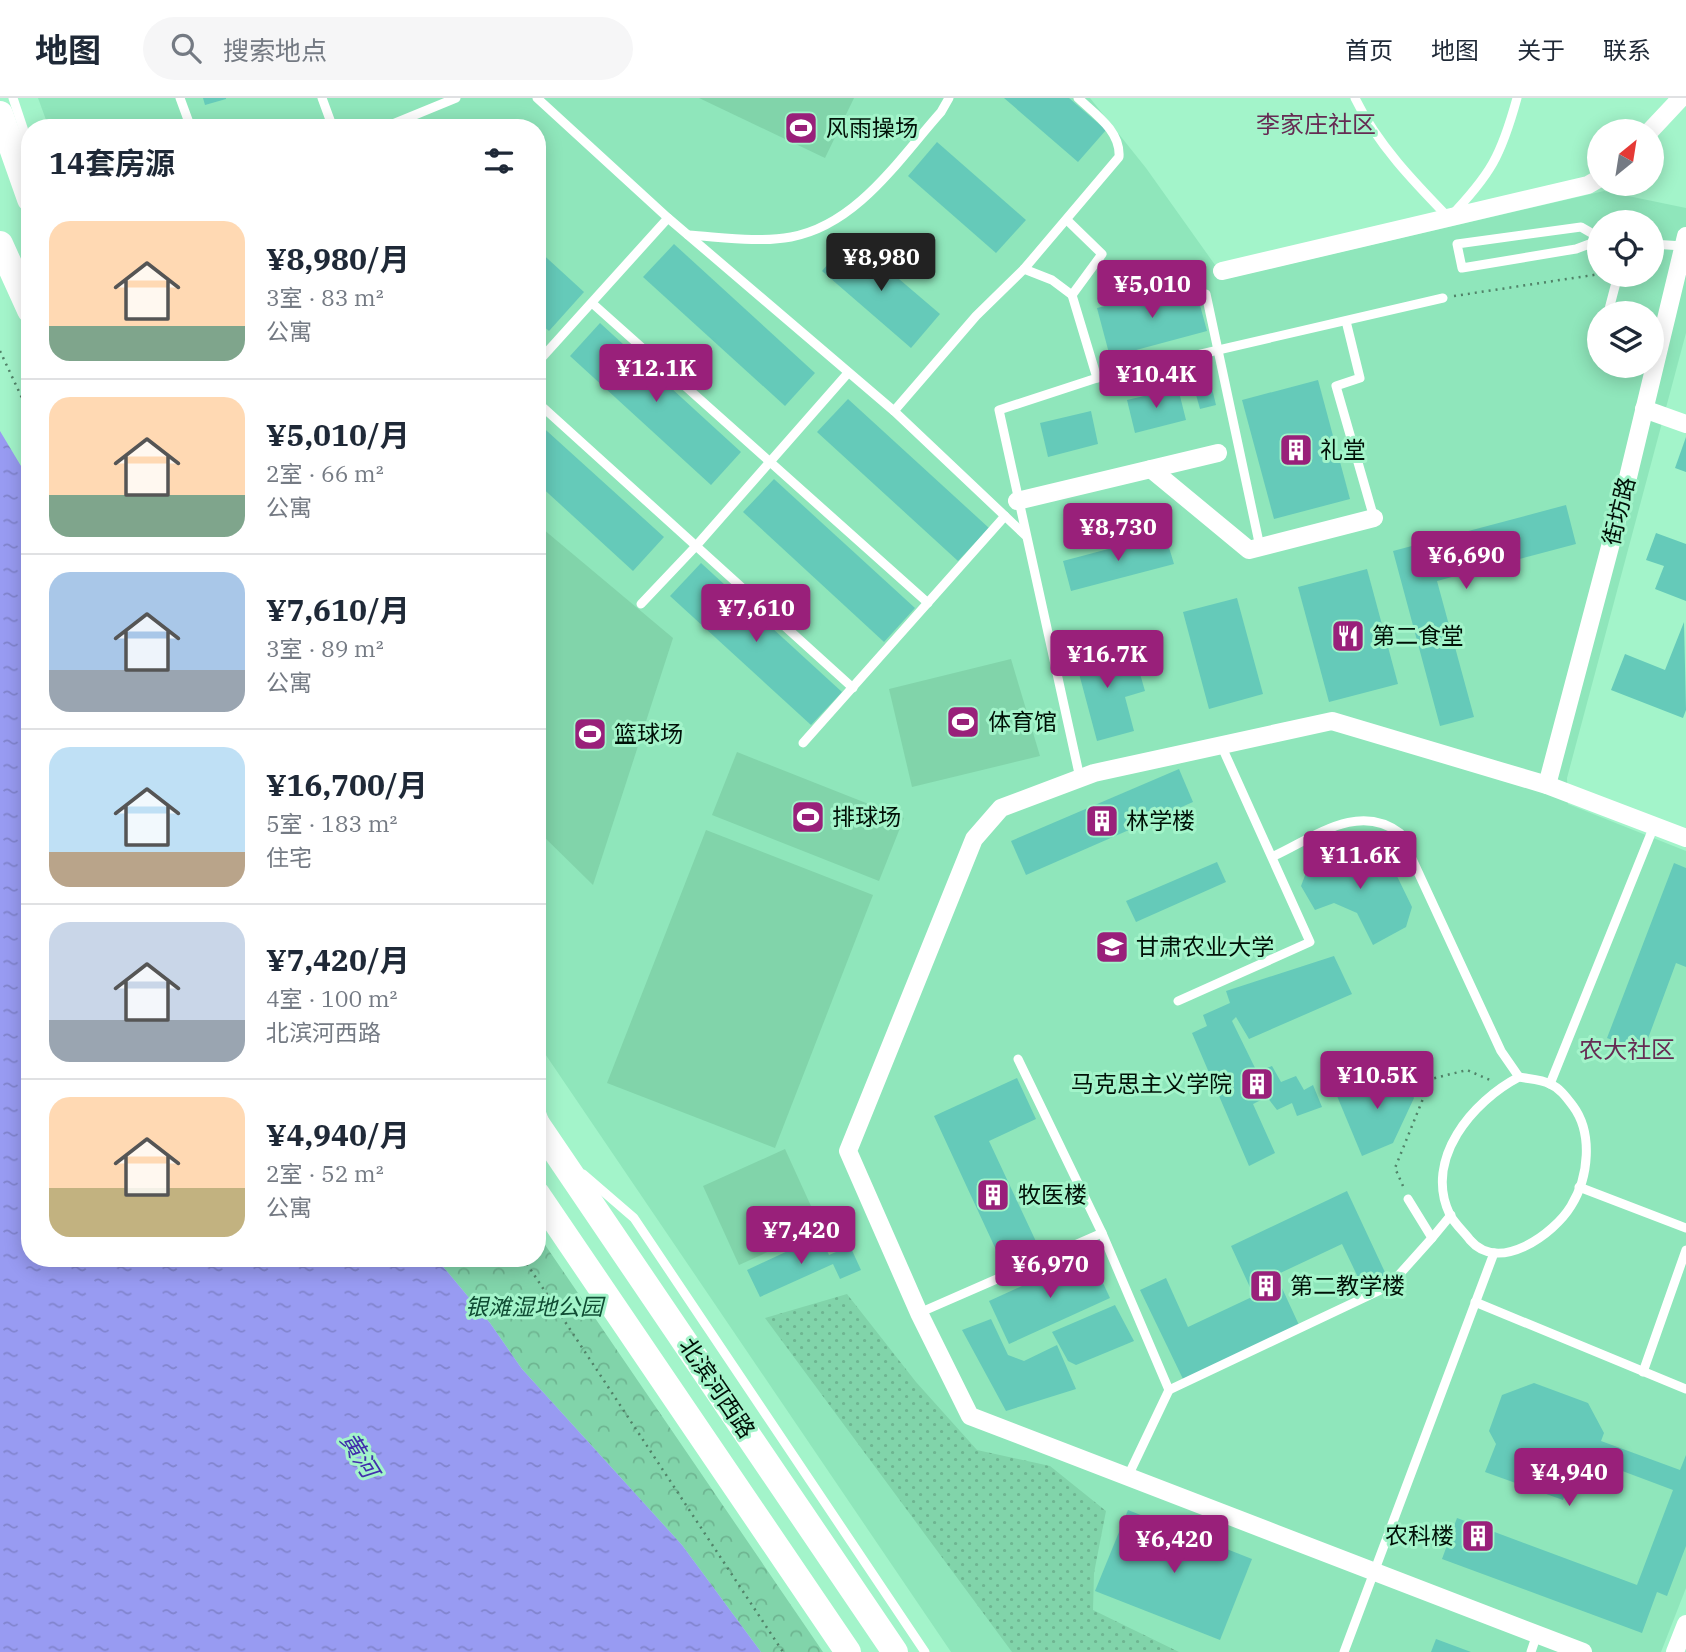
<!DOCTYPE html>
<html lang="zh">
<meta charset="utf-8">
<style>
body{margin:0;font-family:"IBM Plex Serif","Noto Sans SC",serif;background:#f6f6f7;color:#1f2937;height:100vh;display:flex;flex-direction:column;font-size:26px;white-space:nowrap}
*{box-sizing:border-box;margin:0}
p{font-size:23px;color:#747a83}
.icon{flex:none;width:38px;height:38px;fill:none;stroke:currentColor;stroke-width:2;stroke-linecap:round;stroke-linejoin:round}
.map{position:relative;flex:1;overflow:hidden}
.side{position:absolute;left:21px;top:21px;width:525px;height:1148px;display:flex;flex-direction:column;background:#fff;border-radius:28px;box-shadow:0 4px 18px #0003}
.side>*{flex:none}
.needle{width:46px;rotate:30deg}
.buttons{position:absolute;left:1587px;top:21px;display:grid;gap:14px}
.buttons a{display:grid;place-items:center;width:77px;height:77px;border-radius:50%;background:#fff;box-shadow:0 4px 18px #0003;font-size:35px}
.price{position:absolute;translate:-50% -60px;padding:0 16px;border-radius:7px;background:#99207a;color:#fff;font-size:23px;line-height:46px;filter:drop-shadow(0 2px 4px #0008)}
.price::after{content:'';position:absolute;left:50%;top:42px;width:21px;height:16px;margin-left:-10px;background:inherit;clip-path:polygon(0 0,100% 0,50% 100%)}
.price.current{background:#222;color:#fff}
ul{padding:0;list-style:none}
li{display:flex;align-items:center;gap:21px;height:175px;padding:0 28px}
li+li{border-top:2px solid #e0e1e3}
li span{display:grid;place-items:center;flex:none;width:196px;height:140px;border-radius:21px;color:#555}
li>.icon{margin-inline-start:auto}
span .icon{width:84px;height:84px;fill:#fffc;stroke-width:1}
li b{font-size:30px}
h2{display:flex;justify-content:space-between;align-items:center;height:84px;padding:0 28px;font-size:30px}
header{display:flex;align-items:center;gap:42px;box-sizing:border-box;height:98px;padding:0 35px;background:#fff;border-bottom:2px solid #e0e1e3}
header strong{font-size:33px}
nav{display:flex;gap:38px;margin-inline-start:auto;font-size:24px}
.search{width:490px;height:63px;background:#f6f6f7;display:flex;align-items:center;gap:18px;box-sizing:border-box;padding:0 24px;border-radius:38px;color:#747a83;font-size:26px}
.map>svg:first-child{display:block}
</style>
<header>
<strong>地图</strong>
<div class="search"><svg class="icon" aria-label="search" viewBox="0 0 24 24"><circle cx="10" cy="10" r="6"/><path d="M15 15l6 6"/></svg>搜索地点</div>
<nav><a>首页</a><a>地图</a><a>关于</a><a>联系</a></nav>
</header>
<div class="map">
<svg width="1686" height="1554" viewBox="0 0 1686 1554">
<defs>
<pattern id="grass-dots" width="8" height="8" patternUnits="userSpaceOnUse" patternTransform="scale(1.75)"><rect width="8" height="8" fill="#81d4aa"/><path d="M2 2h.1M6 6h.1" fill="none" stroke="#6eb591" stroke-width="1.8" stroke-linecap="round"/></pattern>
<pattern id="park-crowns" width="20" height="18" patternUnits="userSpaceOnUse" patternTransform="scale(1.75)"><rect width="20" height="18" fill="#81d4aa"/><path d="M2 6a3 3 0 1 1 6 0M12 15a3 3 0 1 1 6 0" fill="none" stroke="#6eb591"/></pattern>
<pattern id="water-ripples" width="26" height="14" patternUnits="userSpaceOnUse" patternTransform="scale(1.75)"><rect width="26" height="14" fill="#989bf2"/><path d="M2 4q2-2 4 0t4 0M15 11q2-2 4 0t4 0" fill="none" stroke="#8184ce"/></pattern>
</defs>
<rect width="100%" height="100%" fill="#a3f4ca"/>
<path fill="#8fe6bb" fill-rule="evenodd" d="M 38,0 L 1090,0 L 1146,70 L 1225,181 L 1604,93 L 1686,110 L 1686,235 L 1567,680 L 1568,706 L 1686,753 L 1686,1490 L 1661,1554 L 951,1554 L 537,944 L 537,30 L 49,30 ZM 1600,124 L 1652,124 L 1652,177 L 1600,177 ZM 1600,215 L 1652,215 L 1652,268 L 1600,268 Z"/>
<polygon fill="url(#grass-dots)" points="847,1196 916,1284 977,1352 1050,1368 1106,1413 1094,1475 1093,1512 1179,1554 1012,1554 765,1220"/>
<polygon fill="url(#park-crowns)" points="537,1135 823,1554 761,1554 682,1447 522,1271 490,1225 436,1160 537,1160"/>
<g fill="#81d4aa">
<polygon points="699,0 854,0 825,60"/>
<polygon points="537,426 673,540 593,787 537,732"/>
<polygon points="1011,561 1040,658 912,689 889,591"/>
<polygon points="737,654 904,720 879,783 712,717"/>
<polygon points="706,732 873,797 775,1050 607,985"/>
<polygon points="785,1051 821,1130 739,1167 703,1088"/>
</g>
<polygon fill="url(#water-ripples)" points="0,333 30,383 30,1160 436,1160 490,1225 522,1271 682,1447 761,1554 0,1554"/>
<g fill="#65cab9">
<polygon points="203,0 226,0 226,1 205,7"/>
<polygon points="1004,0 1069,0 1106,32 1078,64"/>
<polygon points="937,44 1026,122 996,155 908,78"/>
<polygon points="851,140 940,216 911,250 822,173"/>
<polygon points="674,146 815,275 785,308 643,179"/>
<polygon points="537,151 584,194 549,233 537,223"/>
<polygon points="1194,185 1207,233 1110,259 1097,210"/>
<polygon points="600,225 741,354 711,387 570,258"/>
<polygon points="1210,282 1216,307 1200,311 1193,286"/>
<polygon points="1318,282 1350,401 1274,421 1242,302"/>
<polygon points="1178,290 1186,322 1135,335 1127,302"/>
<polygon points="848,301 989,430 958,463 817,334"/>
<polygon points="1091,313 1098,346 1048,359 1040,325"/>
<polygon points="537,324 664,439 633,473 537,385"/>
<polygon points="1686,339 1686,374 1675,370"/>
<polygon points="774,381 915,510 884,544 743,414"/>
<polygon points="1566,407 1576,446 1437,483 1474,619 1440,628 1393,453"/>
<polygon points="1656,435 1686,446 1686,503 1655,491 1664,468 1646,462"/>
<polygon points="1165,436 1174,466 1071,493 1063,463"/>
<polygon points="701,465 842,594 811,627 670,498"/>
<polygon points="1367,471 1398,586 1329,604 1298,489"/>
<polygon points="1237,500 1263,596 1209,611 1183,514"/>
<polygon points="1684,524 1686,612 1683,620 1611,592 1625,556 1665,572"/>
<polygon points="1110,543 1118,574 1138,569 1145,593 1125,599 1134,633 1097,643 1073,553"/>
<polygon points="1179,671 1193,704 1026,777 1011,743"/>
<polygon points="1358,747 1375,754 1385,777 1395,774 1412,809 1406,829 1373,847 1357,815 1334,805 1315,812 1301,788 1309,767"/>
<polygon points="1217,764 1226,784 1136,824 1126,803"/>
<polygon points="1674,765 1686,770 1686,869 1676,865 1643,954 1607,940"/>
<polygon points="1334,858 1352,896 1249,941 1236,919 1232,923 1257,974 1272,968 1281,984 1296,978 1304,992 1313,987 1322,1009 1297,1018 1292,1005 1277,1012 1267,999 1253,1006 1275,1055 1249,1068 1192,935 1207,928 1203,917 1230,905 1226,893"/>
<polygon points="1402,971 1414,1000 1393,1045 1362,1058 1337,998"/>
<polygon points="1017,980 1036,1021 989,1043 1040,1152 1004,1169 934,1018"/>
<polygon points="1347,1093 1390,1185 1366,1196 1342,1146 1276,1177 1299,1227 1183,1281 1140,1192 1166,1180 1188,1229 1254,1198 1231,1148"/>
<polygon points="820,1138 829,1157 850,1148 861,1172 840,1181 833,1166 760,1199 747,1172"/>
<polygon points="1090,1157 1110,1200 1009,1246 989,1203"/>
<polygon points="1115,1207 1134,1243 1076,1267 1068,1263 1052,1234"/>
<polygon points="991,1221 1008,1257 1024,1263 1057,1247 1076,1291 1006,1313 962,1232"/>
<polygon points="1534,1285 1588,1305 1604,1335 1601,1343 1680,1372 1686,1357 1686,1448 1667,1498 1657,1494 1642,1535 1442,1461 1457,1420 1637,1487 1673,1392 1593,1362 1591,1369 1574,1373 1563,1402 1485,1374 1496,1346 1489,1333 1502,1297"/>
<polygon points="1128,1412 1252,1461 1220,1542 1095,1493"/>
<polygon points="1436,1541 1471,1554 1431,1554"/>
</g>
<g fill="none" stroke-linecap="round" stroke-linejoin="round">
<g stroke="#518268" stroke-width="2.5" stroke-dasharray="2 5" stroke-linecap="butt">
<polyline points="1454,198 1600,176"/>
<polyline points="0,253 30,317"/>
<polyline points="1403,1088 1395,1070 1431,981 1467,972 1490,982"/>
<polyline points="523,1160 783,1554"/>
</g>
<g stroke="#fff" stroke-width="9">
<polyline points="13,0 30,51"/>
<polyline points="180,0 191,30"/>
<polyline points="322,0 333,30"/>
<path d="M 537,0 L 668,120 L 894,313 L 976,218 L 1024,171 L 1119,59 C 1121,33 1095,16 1078,0"/>
<path d="M 1355,0 C 1377,46 1414,84 1449,120 C 1491,76 1501,58 1517,0"/>
<polyline points="383,30 456,0"/>
<polyline points="1067,122 1102,156 1072,197"/>
<path d="M 688,137 C 721,139 758,145 791,139 C 857,127 899,61 941,14 L 949,0"/>
<polyline points="1600,140 1581,129 1457,146 1462,170 1576,151 1600,142"/>
<polyline points="1652,146 1683,148"/>
<polyline points="1024,171 1052,182 1072,197 1097,280 999,312 1080,680"/>
<polyline points="1206,196 1260,449"/>
<polyline points="592,205 928,505"/>
<polyline points="1608,215 1618,177"/>
<polyline points="1346,223 1360,280 1336,288 1374,420"/>
<polyline points="537,265 668,120"/>
<polyline points="1097,280 1443,200"/>
<polyline points="537,304 853,590"/>
<polyline points="894,313 1025,437"/>
<polyline points="641,506 696,448 848,275"/>
<polyline points="803,645 1005,418"/>
<path d="M 1274,758 C 1315,739 1358,704 1400,735 L 1501,953 L 1519,979"/>
<polyline points="1178,903 1310,844 1221,647"/>
<polyline points="1018,961 1102,1135 1169,1292 1389,1188 1432,1140"/>
<path d="M 1519,979 C 1529,981 1541,981 1550,986 C 1560,990 1567,1000 1573,1008 C 1593,1035 1589,1079 1571,1108 C 1554,1136 1499,1176 1470,1142 C 1464,1134 1455,1126 1450,1117 C 1423,1061 1473,1003 1519,979 Z"/>
<polyline points="1550,986 1654,728"/>
<polyline points="537,1002 545,1024"/>
<polyline points="583,1076 634,1120 925,1554"/>
<polyline points="1579,1089 1686,1130"/>
<polyline points="1408,1101 1432,1140 1451,1117"/>
<polyline points="1475,1204 1686,1291"/>
<polyline points="919,1215 1102,1135"/>
<polyline points="1643,1274 1686,1152"/>
<polyline points="1128,1378 1169,1292"/>
<polyline points="1344,1554 1494,1155"/>
<polyline points="1531,1554 1537,1536"/>
</g>
<g stroke="#fff" stroke-width="18">
<polyline points="1650,33 1681,0"/>
<polyline points="1222,173 1588,87 1600,80"/>
<polyline points="1644,311 1686,326"/>
<polyline points="1151,371 1249,452 1374,420"/>
<polyline points="1017,403 1218,355"/>
<polyline points="1547,687 1624,396 1686,138"/>
<polyline points="1583,1554 970,1318 919,1215 848,1053 974,741 1001,710 1094,675 1332,623 1547,687 1686,740"/>
<polyline points="1675,1554 1686,1526"/>
</g>
<g stroke="#fff" stroke-width="26">
<polyline points="0,16 30,101"/>
<polyline points="0,146 30,212"/>
<polyline points="537,1026 895,1554"/>
<polyline points="537,1096 848,1554"/>
</g>
</g>
<defs>
<symbol id="stadium-square" viewBox="-11 -11 22 22"><rect x="-9" y="-9" width="18" height="18" rx="4" fill="#99207a" stroke="#a3f4ca"/><path d="M0-5a6.5 5 0 1 0 0 10a6.5 5 0 1 0 0-10ZM-3.5-1.8h7v3.6h-7Z" fill="#fff"/></symbol>
<symbol id="building-square" viewBox="-11 -11 22 22"><rect x="-9" y="-9" width="18" height="18" rx="4" fill="#99207a" stroke="#a3f4ca"/><path d="M-4-6H4V6H1V3H-1V6H-4ZM-2.5-4.3h1.7v1.8h-1.7ZM.8-4.3h1.7v1.8H.8ZM-2.5-1h1.7V.8h-1.7ZM.8-1h1.7V.8H.8Z" fill="#fff"/></symbol>
<symbol id="restaurant-square" viewBox="-11 -11 22 22"><rect x="-9" y="-9" width="18" height="18" rx="4" fill="#99207a" stroke="#a3f4ca"/><path d="M-5-6h1v4h1v-4h1v4h1v-4h1v5L-1.5 .5V6h-2V.5L-5-1ZM5-6V6H3V1.5H1.5Q1.5-4 5-6Z" fill="#fff"/></symbol>
<symbol id="university-square" viewBox="-11 -11 22 22"><rect x="-9" y="-9" width="18" height="18" rx="4" fill="#99207a" stroke="#a3f4ca"/><path d="M0-5L7-2L0 1L-7-2ZM-4 1L0 2.5L4 1V4Q0 6-4 4Z" fill="#fff"/></symbol>
</defs>
<g fill-rule="evenodd">
<use href="#stadium-square" x="782" y="11" width="38" height="38"/>
<use href="#building-square" x="1277" y="333" width="38" height="38"/>
<use href="#restaurant-square" x="1329" y="519" width="38" height="38"/>
<use href="#stadium-square" x="944" y="605" width="38" height="38"/>
<use href="#stadium-square" x="571" y="617" width="38" height="38"/>
<use href="#stadium-square" x="789" y="700" width="38" height="38"/>
<use href="#building-square" x="1083" y="704" width="38" height="38"/>
<use href="#university-square" x="1093" y="830" width="38" height="38"/>
<use href="#building-square" x="1238" y="967" width="38" height="38"/>
<use href="#building-square" x="974" y="1078" width="38" height="38"/>
<use href="#building-square" x="1247" y="1169" width="38" height="38"/>
<use href="#building-square" x="1459" y="1419" width="38" height="38"/>
</g>
<g text-anchor="middle" stroke-width="6" stroke-linejoin="round" paint-order="stroke">
<g font-size="23" fill="#001107" stroke="#a3f4ca" text-anchor="start">
<text x="826" y="38">风雨操场</text>
<text x="1320" y="360">礼堂</text>
<text x="1372" y="546">第二食堂</text>
<text x="988" y="632">体育馆</text>
<text x="614" y="644">篮球场</text>
<text x="832" y="727">排球场</text>
<text x="1126" y="731">林学楼</text>
<text x="1136" y="857">甘肃农业大学</text>
<text x="1232" y="994" text-anchor="end">马克思主义学院</text>
<text x="1018" y="1105">牧医楼</text>
<text x="1290" y="1196">第二教学楼</text>
<text x="1454" y="1446" text-anchor="end">农科楼</text>
</g>
<g font-size="23" fill="#001107" stroke="#a3f4ca">
<text transform="translate(1619 413) rotate(-76)" y="8">街坊路</text>
<text transform="translate(717 1290) rotate(56)" y="8">北滨河西路</text>
</g>
<g font-size="23" font-style="italic" fill="#104d34" stroke="#a3f4ca">
<text x="534" y="1217">银滩湿地公园</text>
</g>
<g font-size="24" fill="#662b53" stroke="#a3f4ca">
<text x="1316" y="35">李家庄社区</text>
<text x="1627" y="960">农大社区</text>
</g>
<g font-size="24" font-style="italic" fill="#412eab" stroke="#a3f4ca">
<text transform="translate(359 1357) rotate(58)" y="8">黄河</text>
</g>
</g>
</svg>
<div class="buttons">
<a><svg class="needle" viewBox="-14 -14 28 28"><path d="M0-13l5 13h-10z" fill="#e53935"/><path d="M0 13l5-13h-10z" fill="#747a83"/></svg></a>
<a><svg class="icon" aria-label="locate" viewBox="0 0 24 24"><circle cx="12" cy="12" r="6"/><path d="M12 2v4M12 18v4M2 12h4M18 12h4"/></svg></a>
<a><svg class="icon" aria-label="layers" viewBox="0 0 24 24"><path d="M12 4l9 5-9 5-9-5zM3 14l9 5 9-5"/></svg></a>
</div>
<b class="price current" style="left:881px;top:195px">¥8,980</b>
<b class="price" style="left:1152px;top:222px">¥5,010</b>
<b class="price" style="left:656px;top:306px">¥12.1K</b>
<b class="price" style="left:1156px;top:312px">¥10.4K</b>
<b class="price" style="left:1118px;top:465px">¥8,730</b>
<b class="price" style="left:1466px;top:493px">¥6,690</b>
<b class="price" style="left:756px;top:546px">¥7,610</b>
<b class="price" style="left:1107px;top:592px">¥16.7K</b>
<b class="price" style="left:1360px;top:793px">¥11.6K</b>
<b class="price" style="left:1377px;top:1013px">¥10.5K</b>
<b class="price" style="left:801px;top:1168px">¥7,420</b>
<b class="price" style="left:1050px;top:1202px">¥6,970</b>
<b class="price" style="left:1569px;top:1410px">¥4,940</b>
<b class="price" style="left:1174px;top:1477px">¥6,420</b>
<section class="side">
<h2>14套房源<svg class="icon" aria-label="filters" viewBox="0 0 24 24"><path d="M4 7h16M4 17h16"/><circle cx="9" cy="7" r="2"/><circle cx="15" cy="17" r="2"/></svg></h2>
<ul>
<li><span style="background:linear-gradient(#ffd9b3 75%,#7fa58c 0)"><svg class="icon" aria-label="home" viewBox="0 0 24 24"><path d="M3 11l9-7 9 7M6 9v11h12V9"/></svg></span><div><b>¥8,980/月</b><p>3室 · 83 m²</p><p>公寓</p></div></li>
<li><span style="background:linear-gradient(#ffd9b3 70%,#7fa58c 0)"><svg class="icon" aria-label="home" viewBox="0 0 24 24"><path d="M3 11l9-7 9 7M6 9v11h12V9"/></svg></span><div><b>¥5,010/月</b><p>2室 · 66 m²</p><p>公寓</p></div></li>
<li><span style="background:linear-gradient(#a9c7e8 70%,#9aa5b1 0)"><svg class="icon" aria-label="home" viewBox="0 0 24 24"><path d="M3 11l9-7 9 7M6 9v11h12V9"/></svg></span><div><b>¥7,610/月</b><p>3室 · 89 m²</p><p>公寓</p></div></li>
<li><span style="background:linear-gradient(#bfe0f5 75%,#b9a48a 0)"><svg class="icon" aria-label="home" viewBox="0 0 24 24"><path d="M3 11l9-7 9 7M6 9v11h12V9"/></svg></span><div><b>¥16,700/月</b><p>5室 · 183 m²</p><p>住宅</p></div></li>
<li><span style="background:linear-gradient(#c9d6e8 70%,#9aa5b1 0)"><svg class="icon" aria-label="home" viewBox="0 0 24 24"><path d="M3 11l9-7 9 7M6 9v11h12V9"/></svg></span><div><b>¥7,420/月</b><p>4室 · 100 m²</p><p>北滨河西路</p></div></li>
<li><span style="background:linear-gradient(#ffd9b3 65%,#c2b280 0)"><svg class="icon" aria-label="home" viewBox="0 0 24 24"><path d="M3 11l9-7 9 7M6 9v11h12V9"/></svg></span><div><b>¥4,940/月</b><p>2室 · 52 m²</p><p>公寓</p></div></li>
</ul>
</section>
</div>
